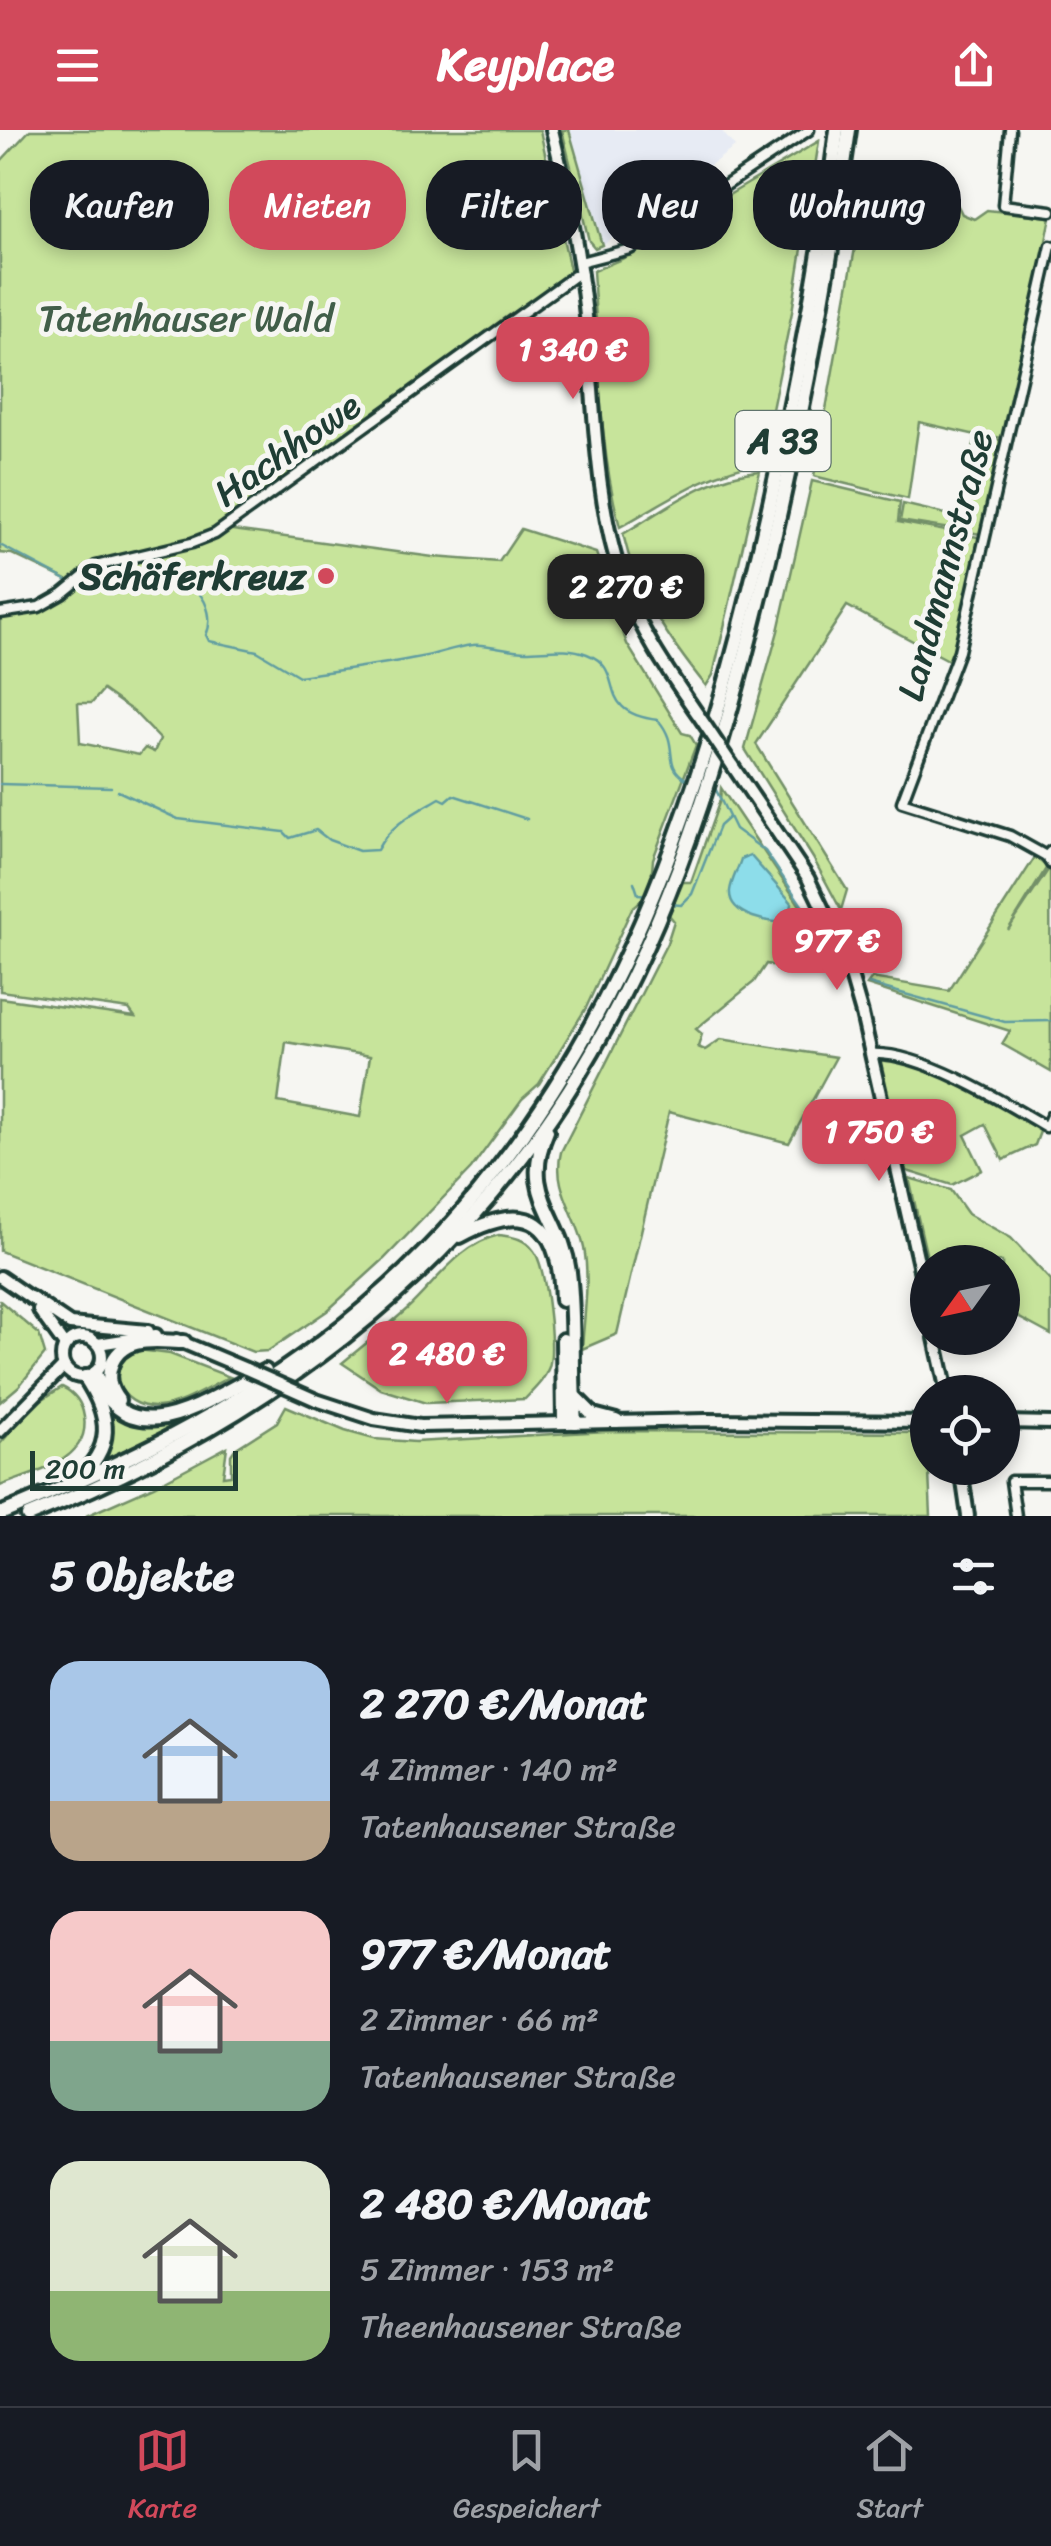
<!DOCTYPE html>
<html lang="de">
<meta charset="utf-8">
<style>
body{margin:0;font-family:Sriracha,sans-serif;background:#20242c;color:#f1f3f6;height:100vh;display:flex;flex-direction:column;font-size:38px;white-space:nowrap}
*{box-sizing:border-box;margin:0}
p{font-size:32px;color:#9ea1a6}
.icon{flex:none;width:55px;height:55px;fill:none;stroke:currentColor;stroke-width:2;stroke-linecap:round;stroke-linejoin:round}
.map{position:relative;height:1386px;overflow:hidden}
.sheet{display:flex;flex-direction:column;background:#171b24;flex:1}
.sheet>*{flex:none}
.banner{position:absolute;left:30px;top:30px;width:992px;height:90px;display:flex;gap:20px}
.needle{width:65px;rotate:237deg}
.controls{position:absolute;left:910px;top:1115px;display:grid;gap:20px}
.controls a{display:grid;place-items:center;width:110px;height:110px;border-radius:50%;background:#171b24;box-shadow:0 5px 15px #0003;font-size:50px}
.scale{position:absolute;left:30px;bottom:25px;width:208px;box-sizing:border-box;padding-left:10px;border:5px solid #1f3d34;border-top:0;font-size:28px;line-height:35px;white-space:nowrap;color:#1f3d34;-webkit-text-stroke:8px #f6f6f2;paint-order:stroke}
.price{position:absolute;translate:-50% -85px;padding:0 22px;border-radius:20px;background:#d1495b;color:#fff;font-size:32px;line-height:65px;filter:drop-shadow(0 2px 5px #0008)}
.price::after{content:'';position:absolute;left:50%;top:60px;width:30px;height:22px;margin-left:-15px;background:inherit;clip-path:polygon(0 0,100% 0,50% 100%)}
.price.selected{background:#222;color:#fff}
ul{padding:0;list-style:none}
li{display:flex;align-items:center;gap:30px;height:250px;padding:0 50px}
li span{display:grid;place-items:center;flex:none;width:280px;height:200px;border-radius:30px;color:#555}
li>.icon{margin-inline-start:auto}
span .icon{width:120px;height:120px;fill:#fffc;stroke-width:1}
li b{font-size:42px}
h2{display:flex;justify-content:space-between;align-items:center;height:120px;padding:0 50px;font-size:42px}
.chip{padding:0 35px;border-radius:40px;background:#171b24;box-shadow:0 5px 15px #0003;font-size:35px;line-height:90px}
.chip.selected{background:#d1495b;color:#fff}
header{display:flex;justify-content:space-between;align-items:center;height:130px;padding:0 50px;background:#d1495b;color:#fff;font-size:45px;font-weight:700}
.tabs{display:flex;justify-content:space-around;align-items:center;height:140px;border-top:2px solid #363941;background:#171b24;font-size:28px;color:#9ea1a6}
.tabs a{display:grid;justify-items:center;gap:5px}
.tabs .selected{color:#d1495b}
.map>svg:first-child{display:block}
</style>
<header><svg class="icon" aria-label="menu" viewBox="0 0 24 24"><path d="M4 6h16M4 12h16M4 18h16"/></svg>Keyplace<svg class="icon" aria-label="share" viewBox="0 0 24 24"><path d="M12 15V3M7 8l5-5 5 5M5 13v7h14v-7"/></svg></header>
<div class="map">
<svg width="1051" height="1386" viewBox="0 0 1051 1386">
<rect width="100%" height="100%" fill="#f6f6f2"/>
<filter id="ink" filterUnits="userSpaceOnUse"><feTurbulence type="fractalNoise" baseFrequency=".01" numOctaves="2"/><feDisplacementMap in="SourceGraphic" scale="20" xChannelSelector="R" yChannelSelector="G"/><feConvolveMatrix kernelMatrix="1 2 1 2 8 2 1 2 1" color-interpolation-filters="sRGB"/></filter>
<g filter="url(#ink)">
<polygon fill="#e7ebf4" points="569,0 721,0 735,17 602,115"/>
<g fill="#c7e49b" stroke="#739068" stroke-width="2.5" fill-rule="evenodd">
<path d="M 30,0 L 540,0 L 571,145 L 227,390 L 233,400 L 433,427 L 499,432 L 521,399 L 596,423 L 627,514 L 682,603 L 690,605 L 696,615 L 653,729 C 652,748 649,767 632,778 L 586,878 L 539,954 L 522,969 L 471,1039 L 384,1129 L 327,1181 L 268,1221 L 253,1222 L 0,1121 L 0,868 L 135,887 L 129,879 L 0,861 L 0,481 L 38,474 L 71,452 L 12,424 L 0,423 L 0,32 ZM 103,560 L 134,582 L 160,609 L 154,622 L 145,618 L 139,625 L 80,613 L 78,573 L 92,573 ZM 286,912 L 370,926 L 360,987 L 278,972 Z"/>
<polygon points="562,0 569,0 602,115 595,118 589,111"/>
<path d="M 819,11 L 792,182 L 761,333 C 710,340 665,372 620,397 C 598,316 599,225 593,141 L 622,129 Z"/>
<polygon points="868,46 957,74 962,84 974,89 987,80 1051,87 1005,308 976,305 919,292 908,369 814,346"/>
<polygon points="975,308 1004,310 981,404 900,391 903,374 962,388"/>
<path d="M 760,341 L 713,545 L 706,556 C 669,510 636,462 623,404 C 665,379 710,344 760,341 Z"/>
<polygon points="812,351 900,372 898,392 983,408 952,532 847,476 756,614 847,760 841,780 813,728 745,619 778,501"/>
<path d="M 721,658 L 805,783 L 819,807 L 836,849 L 766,834 L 754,852 L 696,899 L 702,904 L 698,917 L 705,920 L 721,909 L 836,927 L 789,1013 L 669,982 L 617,1204 L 582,1219 C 584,1187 590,1150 584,1118 C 577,1083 552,1059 561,1022 L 667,813 L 674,791 L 669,785 L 683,752 L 691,752 L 720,670 Z"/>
<polygon points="1035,727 1047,737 1008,800 1050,737 1051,942 1002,914 1010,901 867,855 872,848 949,861"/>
<polygon points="884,926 972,957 1041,999 1035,1015 1003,1030 985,994 965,1005 982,1040 952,1055 907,1041 877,930"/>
<polygon points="909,1048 951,1060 968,1084 1011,1108 1051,1151 1051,1205 1003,1179 1002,1132 928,1132"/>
<path d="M 499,1105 C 513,1107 525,1108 534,1121 C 546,1138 555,1217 549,1237 C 544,1251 534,1259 525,1269 L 426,1273 L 381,1259 L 342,1233 C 364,1215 387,1197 408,1178 C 436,1152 460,1114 499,1105 Z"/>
<polygon points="0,1171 39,1204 45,1224 19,1256 0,1272"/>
<path d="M 139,1220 L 170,1224 L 230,1247 C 209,1257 181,1276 157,1277 C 119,1279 98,1232 139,1220 Z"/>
<path d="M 62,1257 C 75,1263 82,1273 84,1287 C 91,1332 31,1343 0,1356 L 0,1314 L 35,1274 Z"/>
<path d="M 102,1269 C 122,1289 140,1297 168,1295 L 170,1298 L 102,1331 C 114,1310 113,1290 102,1269 Z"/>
<polygon points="286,1276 345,1301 374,1309 415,1312 607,1301 925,1303 927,1304 928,1338 949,1338 950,1341 929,1343 931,1386 86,1386 154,1356 227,1317 223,1346 231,1345 231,1325 235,1319 277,1292"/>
</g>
<path fill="#8dddea" stroke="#619da1" stroke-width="2.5" d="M 750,725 L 792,773 L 790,792 C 773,794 728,787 730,761 C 731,751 738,739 741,729 Z"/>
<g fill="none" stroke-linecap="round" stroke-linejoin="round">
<g stroke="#619da1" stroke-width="2.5">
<polyline points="0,415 70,452"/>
<path d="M 81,453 C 98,459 122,455 135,461 L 144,457 L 198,462 C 208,473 213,491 206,505 L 209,511 L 257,521 L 299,546 C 340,540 381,535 421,527 C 438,524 455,517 473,515 C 485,513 510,521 526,521 C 546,521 567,516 587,524 C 629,540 591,582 658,590 C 681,616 661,634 686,649"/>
<polyline points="0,654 111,657"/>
<polyline points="716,660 735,699 765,721 814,793"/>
<path d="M 118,661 L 178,689 L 284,702 L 290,708 L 316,700 L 329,710 L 359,721 L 377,720 C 390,694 416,682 440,668 L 446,671 L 453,665 L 527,689"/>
<polyline points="634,752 638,764 649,765"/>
<polyline points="670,774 681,775 692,764 719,696 728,688"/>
<polyline points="821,806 837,845"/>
<polyline points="869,854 1005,892 1051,891"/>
</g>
<defs>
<g id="street">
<polyline points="1010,0 1003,75 1051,81"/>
<polyline points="580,132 630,119 809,0"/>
<polyline points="0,483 39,477 62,464 96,436 192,413 215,404 574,146 582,145"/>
<polyline points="1051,721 1046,726 1051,734"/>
<polyline points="1046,726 1010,706 902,672 959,521 1051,116"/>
<path d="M 871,924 C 920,921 1004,972 1046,997 L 1051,986"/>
<polyline points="1016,1386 1011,1351 1051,1351"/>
</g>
<g id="secondary">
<path d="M 552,0 C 568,65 581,129 587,196 C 595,282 595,370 623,453 C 640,502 670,544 699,586"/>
<polyline points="732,635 808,748 845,825 862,884 928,1175"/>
<polyline points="0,1147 32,1169"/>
<polyline points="30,1167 70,1194 148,1201"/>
<polyline points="39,1180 65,1216"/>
<circle cx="82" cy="1227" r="20"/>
<polyline points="935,1208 947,1262"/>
<polyline points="177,1210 246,1239"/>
<polyline points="98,1214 156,1205"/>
<polyline points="316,1270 374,1289 420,1296 706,1290 928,1292"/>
<polyline points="1002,1292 1051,1293"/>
<polyline points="0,1301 64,1236"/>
<polyline points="961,1338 968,1386"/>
</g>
<g id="highway">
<path d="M 547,1001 C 519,1066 562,1084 569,1142 C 575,1192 571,1242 575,1292"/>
<path d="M 460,1106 C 530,1068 560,1092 562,1170"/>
<polyline points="563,1210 564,1292"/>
<path d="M 95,1243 C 128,1332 209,1268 265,1241"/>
<polyline points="574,1266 593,1285 616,1291"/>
<path d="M 118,1270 C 101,1249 110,1220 136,1213 C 151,1209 168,1212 184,1212"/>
<path d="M 76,1349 C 115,1319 111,1286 85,1247"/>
<path d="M 0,1384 C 113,1338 221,1288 319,1214 C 591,1012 697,700 768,382 C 796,256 821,128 837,0"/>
<path d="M 28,1386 C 274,1288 477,1134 605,899 C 684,755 729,597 767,438 C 801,294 829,147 849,0"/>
</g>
</defs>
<use href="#street" stroke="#1f3d34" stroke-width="15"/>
<use href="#secondary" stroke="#1f3d34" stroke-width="18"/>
<use href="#highway" stroke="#1f3d34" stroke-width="20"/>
<use href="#street" stroke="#f6f6f2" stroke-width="8"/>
<use href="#secondary" stroke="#f6f6f2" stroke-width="10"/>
<use href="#highway" stroke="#f6f6f2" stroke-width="12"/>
<defs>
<g id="secondary-bridge">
<polyline points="699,586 732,635"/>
<polyline points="246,1239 316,1270"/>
</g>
</defs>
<use href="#secondary-bridge" stroke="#1f3d34" stroke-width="18" stroke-linecap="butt"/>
<use href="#secondary-bridge" stroke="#f6f6f2" stroke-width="10"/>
</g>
</g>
<circle fill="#d1495b" stroke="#f6f6f2" stroke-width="4" cx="326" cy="446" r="10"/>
<g text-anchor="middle" stroke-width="10" stroke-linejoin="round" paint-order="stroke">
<rect fill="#f6f6f2" stroke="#60746d" stroke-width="2.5" x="735.5" y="281" width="95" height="60" rx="8"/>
<g font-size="35" font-weight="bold" fill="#1f3d34">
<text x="783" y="323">A 33</text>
</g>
<g font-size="38" fill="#415e49" stroke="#f6f6f2">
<text x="186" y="201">Tatenhauser Wald</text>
</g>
<g font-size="38" fill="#1f3d34" stroke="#f6f6f2">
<text transform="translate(287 319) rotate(-35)" y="13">Hachhowe</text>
<text transform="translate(945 435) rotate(-75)" y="13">Landmannstraße</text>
</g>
<g font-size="38" font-weight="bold" fill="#1f3d34" stroke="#f6f6f2" text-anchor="end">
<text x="306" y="459">Schäferkreuz</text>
</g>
</g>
</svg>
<div class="controls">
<a><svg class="needle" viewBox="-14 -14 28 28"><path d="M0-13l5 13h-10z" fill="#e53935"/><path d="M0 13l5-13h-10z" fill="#9ea1a6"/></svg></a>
<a><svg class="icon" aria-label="locate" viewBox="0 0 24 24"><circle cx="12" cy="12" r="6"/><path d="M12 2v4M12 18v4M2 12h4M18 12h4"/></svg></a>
</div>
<div class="scale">200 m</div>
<b class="price" style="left:573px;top:272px">1 340 €</b>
<b class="price selected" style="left:626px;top:509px">2 270 €</b>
<b class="price" style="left:837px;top:863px">977 €</b>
<b class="price" style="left:879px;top:1054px">1 750 €</b>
<b class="price" style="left:447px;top:1276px">2 480 €</b>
<div class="banner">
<a class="chip">Kaufen</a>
<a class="chip selected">Mieten</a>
<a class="chip">Filter</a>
<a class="chip">Neu</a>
<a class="chip">Wohnung</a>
</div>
</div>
<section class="sheet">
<h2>5 Objekte<svg class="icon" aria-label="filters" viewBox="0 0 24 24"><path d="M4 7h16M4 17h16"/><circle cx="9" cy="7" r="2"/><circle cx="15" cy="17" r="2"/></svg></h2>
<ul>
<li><span style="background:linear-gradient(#a9c7e8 70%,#b9a48a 0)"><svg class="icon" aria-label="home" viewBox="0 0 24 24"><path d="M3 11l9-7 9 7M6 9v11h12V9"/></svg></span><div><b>2 270 €/Monat</b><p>4 Zimmer · 140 m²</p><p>Tatenhausener Straße</p></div></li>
<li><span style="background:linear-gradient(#f6c9c9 65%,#7fa58c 0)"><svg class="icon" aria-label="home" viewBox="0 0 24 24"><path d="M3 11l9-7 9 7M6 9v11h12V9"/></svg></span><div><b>977 €/Monat</b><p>2 Zimmer · 66 m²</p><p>Tatenhausener Straße</p></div></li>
<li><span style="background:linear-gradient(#dfe7d0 65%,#8fb573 0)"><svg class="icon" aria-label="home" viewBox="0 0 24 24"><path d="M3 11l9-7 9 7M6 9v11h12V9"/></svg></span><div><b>2 480 €/Monat</b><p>5 Zimmer · 153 m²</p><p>Theenhausener Straße</p></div></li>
</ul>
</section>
<nav class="tabs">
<a class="selected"><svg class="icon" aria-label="map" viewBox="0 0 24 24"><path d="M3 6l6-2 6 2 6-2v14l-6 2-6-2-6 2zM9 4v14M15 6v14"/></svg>Karte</a>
<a><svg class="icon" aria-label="saved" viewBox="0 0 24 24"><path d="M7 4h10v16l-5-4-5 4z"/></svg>Gespeichert</a>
<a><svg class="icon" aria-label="home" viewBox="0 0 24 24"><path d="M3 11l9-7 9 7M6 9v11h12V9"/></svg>Start</a>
</nav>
